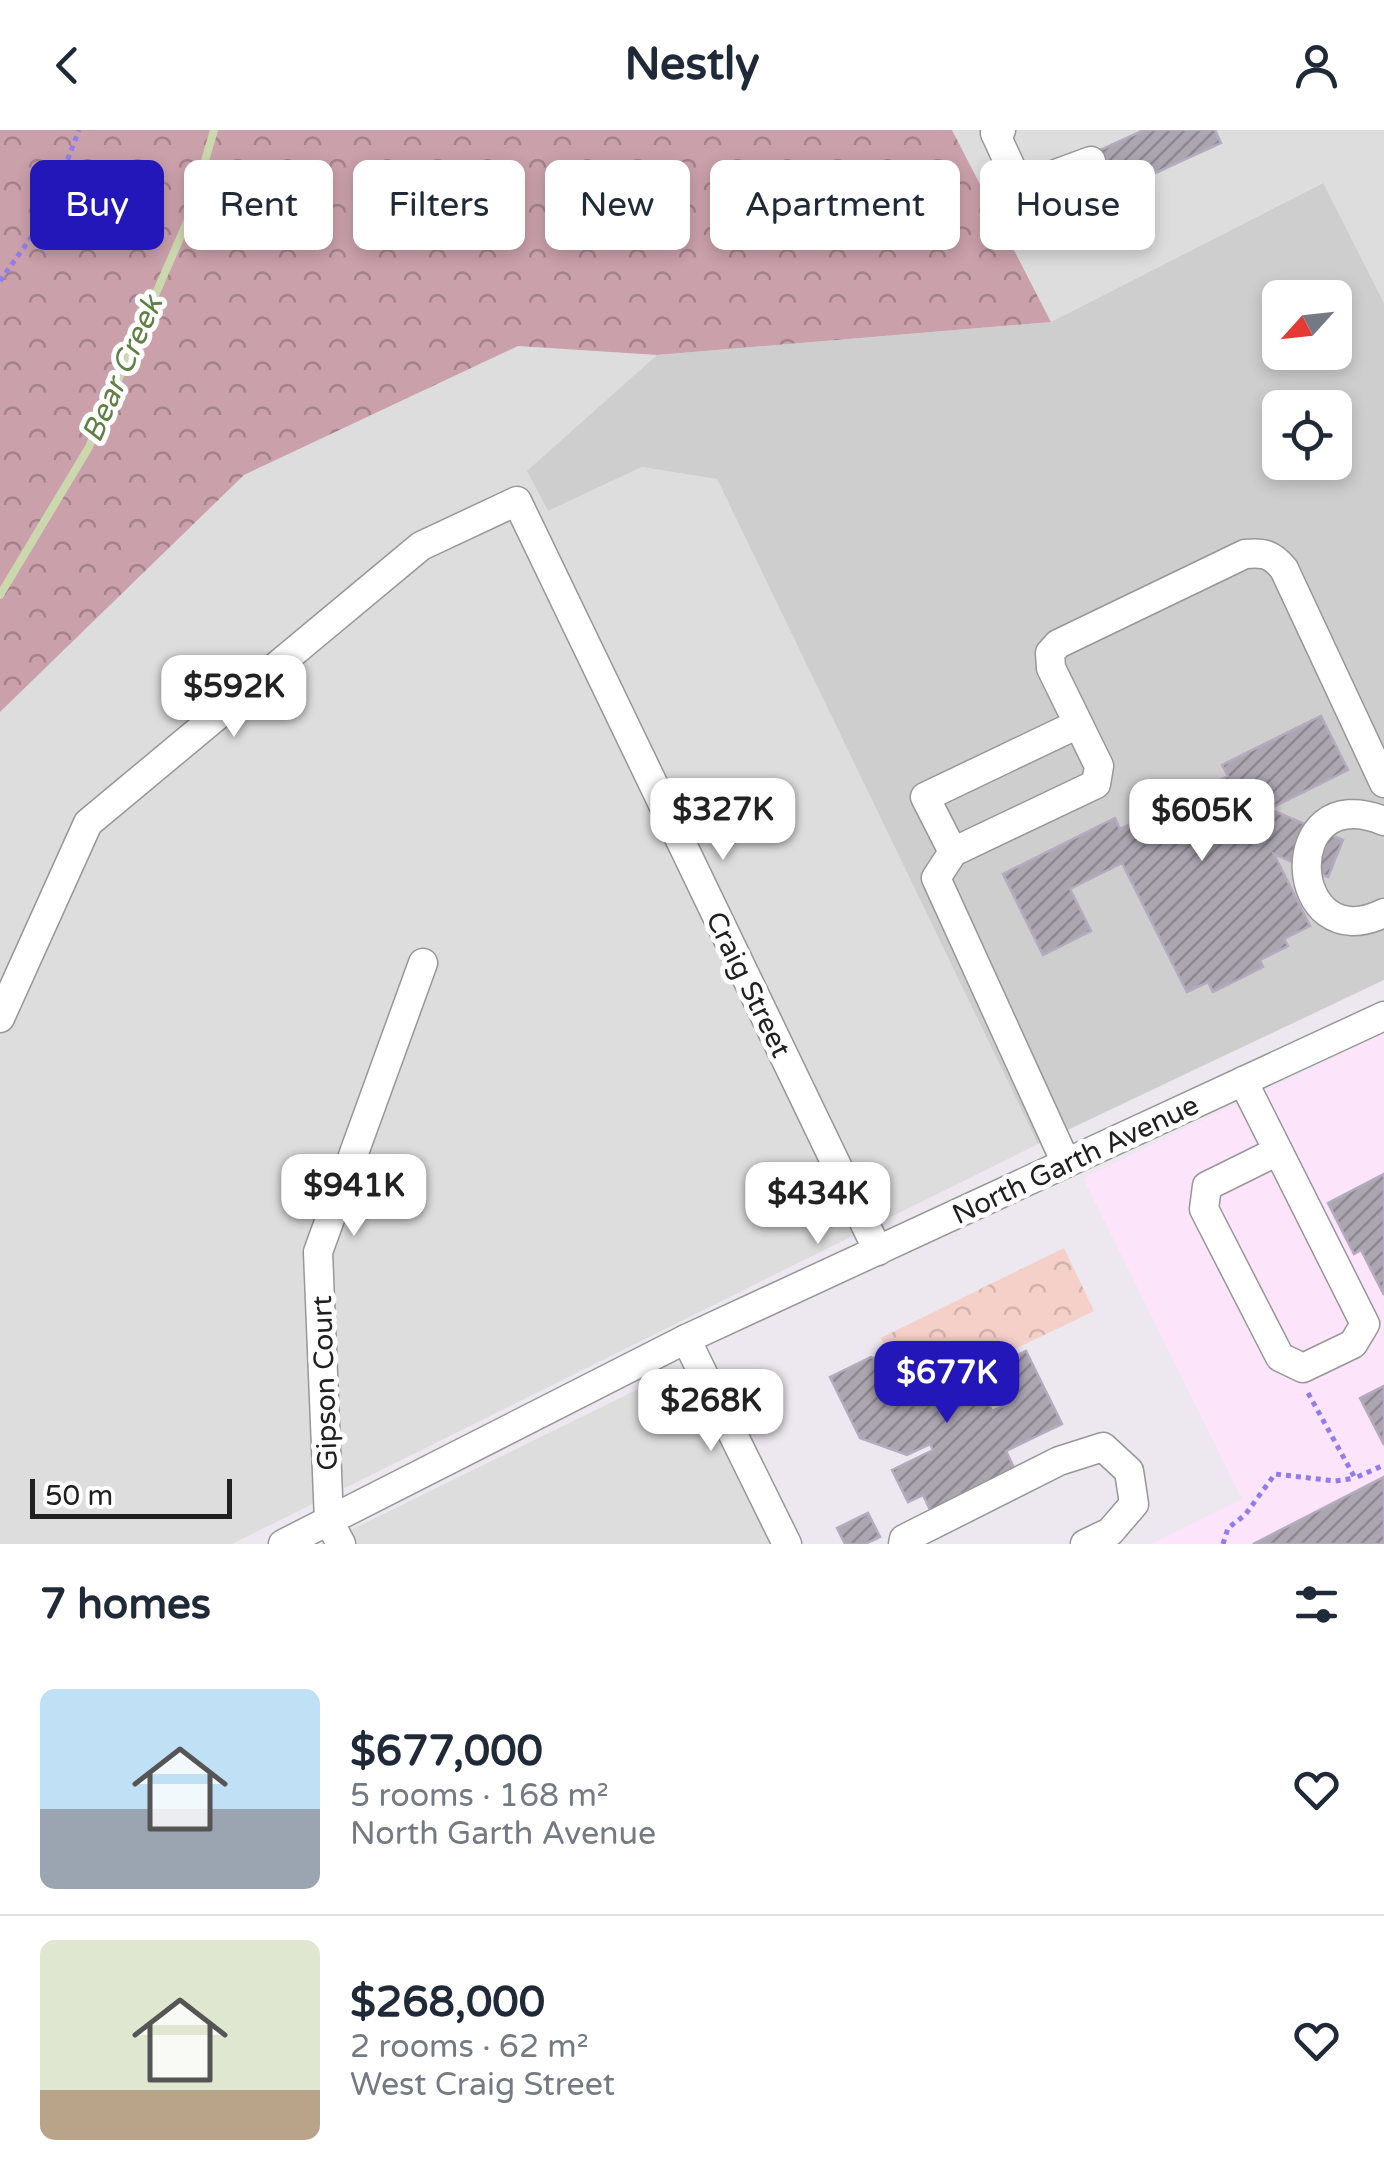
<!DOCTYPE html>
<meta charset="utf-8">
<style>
body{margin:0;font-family:"Varela Round",sans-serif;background:#f2f2f3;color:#1f2937;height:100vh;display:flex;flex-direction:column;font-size:38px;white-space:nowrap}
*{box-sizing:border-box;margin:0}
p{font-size:32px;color:#747a83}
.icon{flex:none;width:55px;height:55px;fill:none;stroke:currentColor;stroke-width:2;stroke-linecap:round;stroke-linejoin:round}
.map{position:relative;height:1414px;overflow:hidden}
.drawer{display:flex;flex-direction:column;background:#fff;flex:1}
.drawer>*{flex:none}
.top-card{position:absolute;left:30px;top:30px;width:1325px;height:90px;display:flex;gap:20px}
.needle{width:65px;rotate:243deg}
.fabs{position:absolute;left:1262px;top:150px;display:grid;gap:20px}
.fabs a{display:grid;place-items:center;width:90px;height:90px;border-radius:15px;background:#fff;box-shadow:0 5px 15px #0003;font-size:50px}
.scale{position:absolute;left:30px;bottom:25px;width:202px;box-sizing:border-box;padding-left:10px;border:5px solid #202020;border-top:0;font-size:28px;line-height:35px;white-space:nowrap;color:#202020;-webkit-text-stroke:8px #fff;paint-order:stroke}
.price{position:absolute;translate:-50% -85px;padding:0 22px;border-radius:20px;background:#fff;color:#222;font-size:32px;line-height:65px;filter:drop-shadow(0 2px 5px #0008)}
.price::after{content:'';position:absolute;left:50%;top:60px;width:30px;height:22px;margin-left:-15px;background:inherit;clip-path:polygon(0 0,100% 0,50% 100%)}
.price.on{background:#2317b9;color:#fff}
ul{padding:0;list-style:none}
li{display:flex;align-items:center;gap:30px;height:250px;padding:0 40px}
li+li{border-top:2px solid #e0e1e3}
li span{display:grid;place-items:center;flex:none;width:280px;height:200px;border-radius:15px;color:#555}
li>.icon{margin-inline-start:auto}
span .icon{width:120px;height:120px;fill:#fffc;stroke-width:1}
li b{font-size:42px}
h2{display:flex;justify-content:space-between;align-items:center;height:120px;padding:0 40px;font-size:42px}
.chip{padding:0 35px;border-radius:15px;background:#fff;box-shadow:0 5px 15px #0003;font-size:35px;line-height:90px}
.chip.on{background:#2317b9;color:#fff}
header{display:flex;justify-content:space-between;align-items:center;height:130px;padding:0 40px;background:#fff;font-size:45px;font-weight:800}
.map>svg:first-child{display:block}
</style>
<header><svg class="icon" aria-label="back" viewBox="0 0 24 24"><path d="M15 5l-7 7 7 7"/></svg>Nestly<svg class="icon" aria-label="person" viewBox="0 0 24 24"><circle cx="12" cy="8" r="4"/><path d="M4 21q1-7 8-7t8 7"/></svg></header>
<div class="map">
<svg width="1384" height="1414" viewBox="0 0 1384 1414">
<defs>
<pattern id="forest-crowns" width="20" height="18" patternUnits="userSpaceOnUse" patternTransform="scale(2.5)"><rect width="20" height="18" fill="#caa0aa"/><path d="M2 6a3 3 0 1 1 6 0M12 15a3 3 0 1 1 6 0" fill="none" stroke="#a4828a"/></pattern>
<pattern id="park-crowns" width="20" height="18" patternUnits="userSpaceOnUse" patternTransform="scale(2.5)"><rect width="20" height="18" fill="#f4d0c9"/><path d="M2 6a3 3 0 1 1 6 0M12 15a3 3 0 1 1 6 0" fill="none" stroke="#d1b2ac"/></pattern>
<pattern id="building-hatch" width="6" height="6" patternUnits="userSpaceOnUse" patternTransform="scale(2.5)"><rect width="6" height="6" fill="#aca6b1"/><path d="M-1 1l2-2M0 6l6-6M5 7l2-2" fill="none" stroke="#8c8790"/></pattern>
</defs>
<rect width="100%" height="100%" fill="#ede7ef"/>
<g fill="#ddddde">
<polygon points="952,0 1384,0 1384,173 1322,53 1051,192"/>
<polygon points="518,216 657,225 528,342 548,381 642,337 717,349 1038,1014 232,1414 0,1414 0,582 244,345"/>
<polygon points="685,1241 693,1245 774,1414 322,1414 669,1244"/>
</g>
<polygon fill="#fce4fa" points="1384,903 1384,1414 1151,1414 1242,1369 1083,1048"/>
<path fill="#cecece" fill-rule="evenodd" d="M 1323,53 L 1384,173 L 1384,850 L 1038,1014 L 717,349 L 642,337 L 548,381 L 527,341 L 657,225 L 1051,192 ZM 1280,168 L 1335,168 L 1335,222 L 1280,222 ZM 1280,278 L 1335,278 L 1335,332 L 1280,332 Z"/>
<polygon fill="url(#forest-crowns)" points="0,0 952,0 1051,192 657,225 518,216 244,345 0,582"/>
<polygon fill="url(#park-crowns)" points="1064,1118 1094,1181 959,1246 887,1223 881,1208"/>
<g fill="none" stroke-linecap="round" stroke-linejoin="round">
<polyline stroke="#cbd8ad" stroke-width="8" points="0,465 89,317 187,92 214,0"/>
</g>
<g fill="url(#building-hatch)" stroke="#b5abbf" stroke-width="2.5">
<polygon points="1144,0 1215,0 1221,13 1118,60 1100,20"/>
<polygon points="1321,586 1348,640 1269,679 1343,710 1328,747 1274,724 1310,796 1284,809 1288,816 1260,830 1263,837 1213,862 1208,852 1187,862 1122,733 1070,759 1091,801 1043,825 1003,744 1115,688 1120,699 1228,646 1222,635"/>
<polygon points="1384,1044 1384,1165 1361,1120 1354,1124 1328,1073"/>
<polygon points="1026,1221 1062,1294 1006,1321 1019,1348 935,1390 923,1365 908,1372 892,1340 933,1320 930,1314 907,1325 860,1308 830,1247 871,1227 955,1258 975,1247 992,1281 1006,1275 989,1239"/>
<polygon points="1384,1256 1384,1315 1360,1268"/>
<polygon points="1384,1347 1384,1414 1253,1414"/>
<polygon points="868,1383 880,1407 865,1414 845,1414 837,1398"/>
</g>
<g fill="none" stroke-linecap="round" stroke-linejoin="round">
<defs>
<g id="minor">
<polyline points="1001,0 995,3 1020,57 1091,31"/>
<path d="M 1384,691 C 1276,647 1286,831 1384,783"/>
<polyline points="953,722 925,667 1078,594"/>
<polyline points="0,888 88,693 421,416 517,371 878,1121"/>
<polyline points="1243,951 1365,1194 1353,1214 1303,1238 1280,1227 1204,1079 1207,1056 1278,1021"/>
<path d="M 1066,1033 L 936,748 L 953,722 L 1096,654 L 1099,636 L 1051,538 L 1050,523 L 1058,514 L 1245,424 C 1263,422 1272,424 1284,439 L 1384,653"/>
<polyline points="686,1209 787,1414"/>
<polyline points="283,1414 686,1209 1384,886"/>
<polyline points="341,1414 329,1391 318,1122 423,833"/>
<polyline points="903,1414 904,1409 1059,1331 1103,1317 1129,1341 1134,1374 1110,1402 1085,1414"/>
</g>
</defs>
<use href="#minor" stroke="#979797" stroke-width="31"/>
<g stroke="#907deb" stroke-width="5" stroke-dasharray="5 5" stroke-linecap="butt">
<polyline points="0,151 45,88 79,0"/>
<polyline points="1308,1263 1355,1348 1384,1335"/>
<polyline points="1223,1414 1228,1398 1245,1385 1275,1344 1335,1351 1355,1348"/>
</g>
<use href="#minor" stroke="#fff" stroke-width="28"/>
</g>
<g text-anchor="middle" stroke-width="10" stroke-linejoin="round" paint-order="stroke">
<g font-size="28" fill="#202020" stroke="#fff">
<text transform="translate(749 854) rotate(64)" y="10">Craig Street</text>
<text transform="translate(1075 1029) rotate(-25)" y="10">North Garth Avenue</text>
<text transform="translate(324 1253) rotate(-92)" y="10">Gipson Court</text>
</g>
<g font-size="30" font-style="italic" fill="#5e8045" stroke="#fff">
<text transform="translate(122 239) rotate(-66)" y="10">Bear Creek</text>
</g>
</g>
</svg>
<div class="fabs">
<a><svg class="needle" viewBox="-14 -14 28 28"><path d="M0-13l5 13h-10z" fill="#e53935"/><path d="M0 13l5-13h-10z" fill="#747a83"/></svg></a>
<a><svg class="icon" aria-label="locate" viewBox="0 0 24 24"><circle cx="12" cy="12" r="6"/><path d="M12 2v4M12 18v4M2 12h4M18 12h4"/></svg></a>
</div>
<div class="scale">50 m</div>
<b class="price" style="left:234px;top:610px">$592K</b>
<b class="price" style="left:723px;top:733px">$327K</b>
<b class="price" style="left:1202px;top:734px">$605K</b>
<b class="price" style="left:354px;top:1109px">$941K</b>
<b class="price" style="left:818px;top:1117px">$434K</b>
<b class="price on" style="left:947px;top:1296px">$677K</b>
<b class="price" style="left:711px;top:1324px">$268K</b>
<div class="top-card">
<a class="chip on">Buy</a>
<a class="chip">Rent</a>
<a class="chip">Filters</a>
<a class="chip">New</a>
<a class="chip">Apartment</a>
<a class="chip">House</a>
</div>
</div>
<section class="drawer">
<h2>7 homes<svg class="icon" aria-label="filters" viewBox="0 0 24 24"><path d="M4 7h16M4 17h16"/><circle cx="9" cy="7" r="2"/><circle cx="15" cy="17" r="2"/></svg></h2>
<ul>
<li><span style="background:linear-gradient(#bfe0f5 60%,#9aa5b1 0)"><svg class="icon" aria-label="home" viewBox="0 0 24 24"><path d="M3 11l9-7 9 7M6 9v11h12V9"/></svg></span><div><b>$677,000</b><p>5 rooms · 168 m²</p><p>North Garth Avenue</p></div><svg class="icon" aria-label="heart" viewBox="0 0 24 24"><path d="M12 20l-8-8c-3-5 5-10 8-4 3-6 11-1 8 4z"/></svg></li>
<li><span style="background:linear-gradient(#dfe7d0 75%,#b9a48a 0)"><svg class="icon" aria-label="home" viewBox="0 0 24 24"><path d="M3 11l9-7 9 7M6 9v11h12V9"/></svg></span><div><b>$268,000</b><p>2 rooms · 62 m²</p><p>West Craig Street</p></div><svg class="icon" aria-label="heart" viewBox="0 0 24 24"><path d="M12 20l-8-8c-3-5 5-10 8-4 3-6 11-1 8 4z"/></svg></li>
</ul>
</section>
